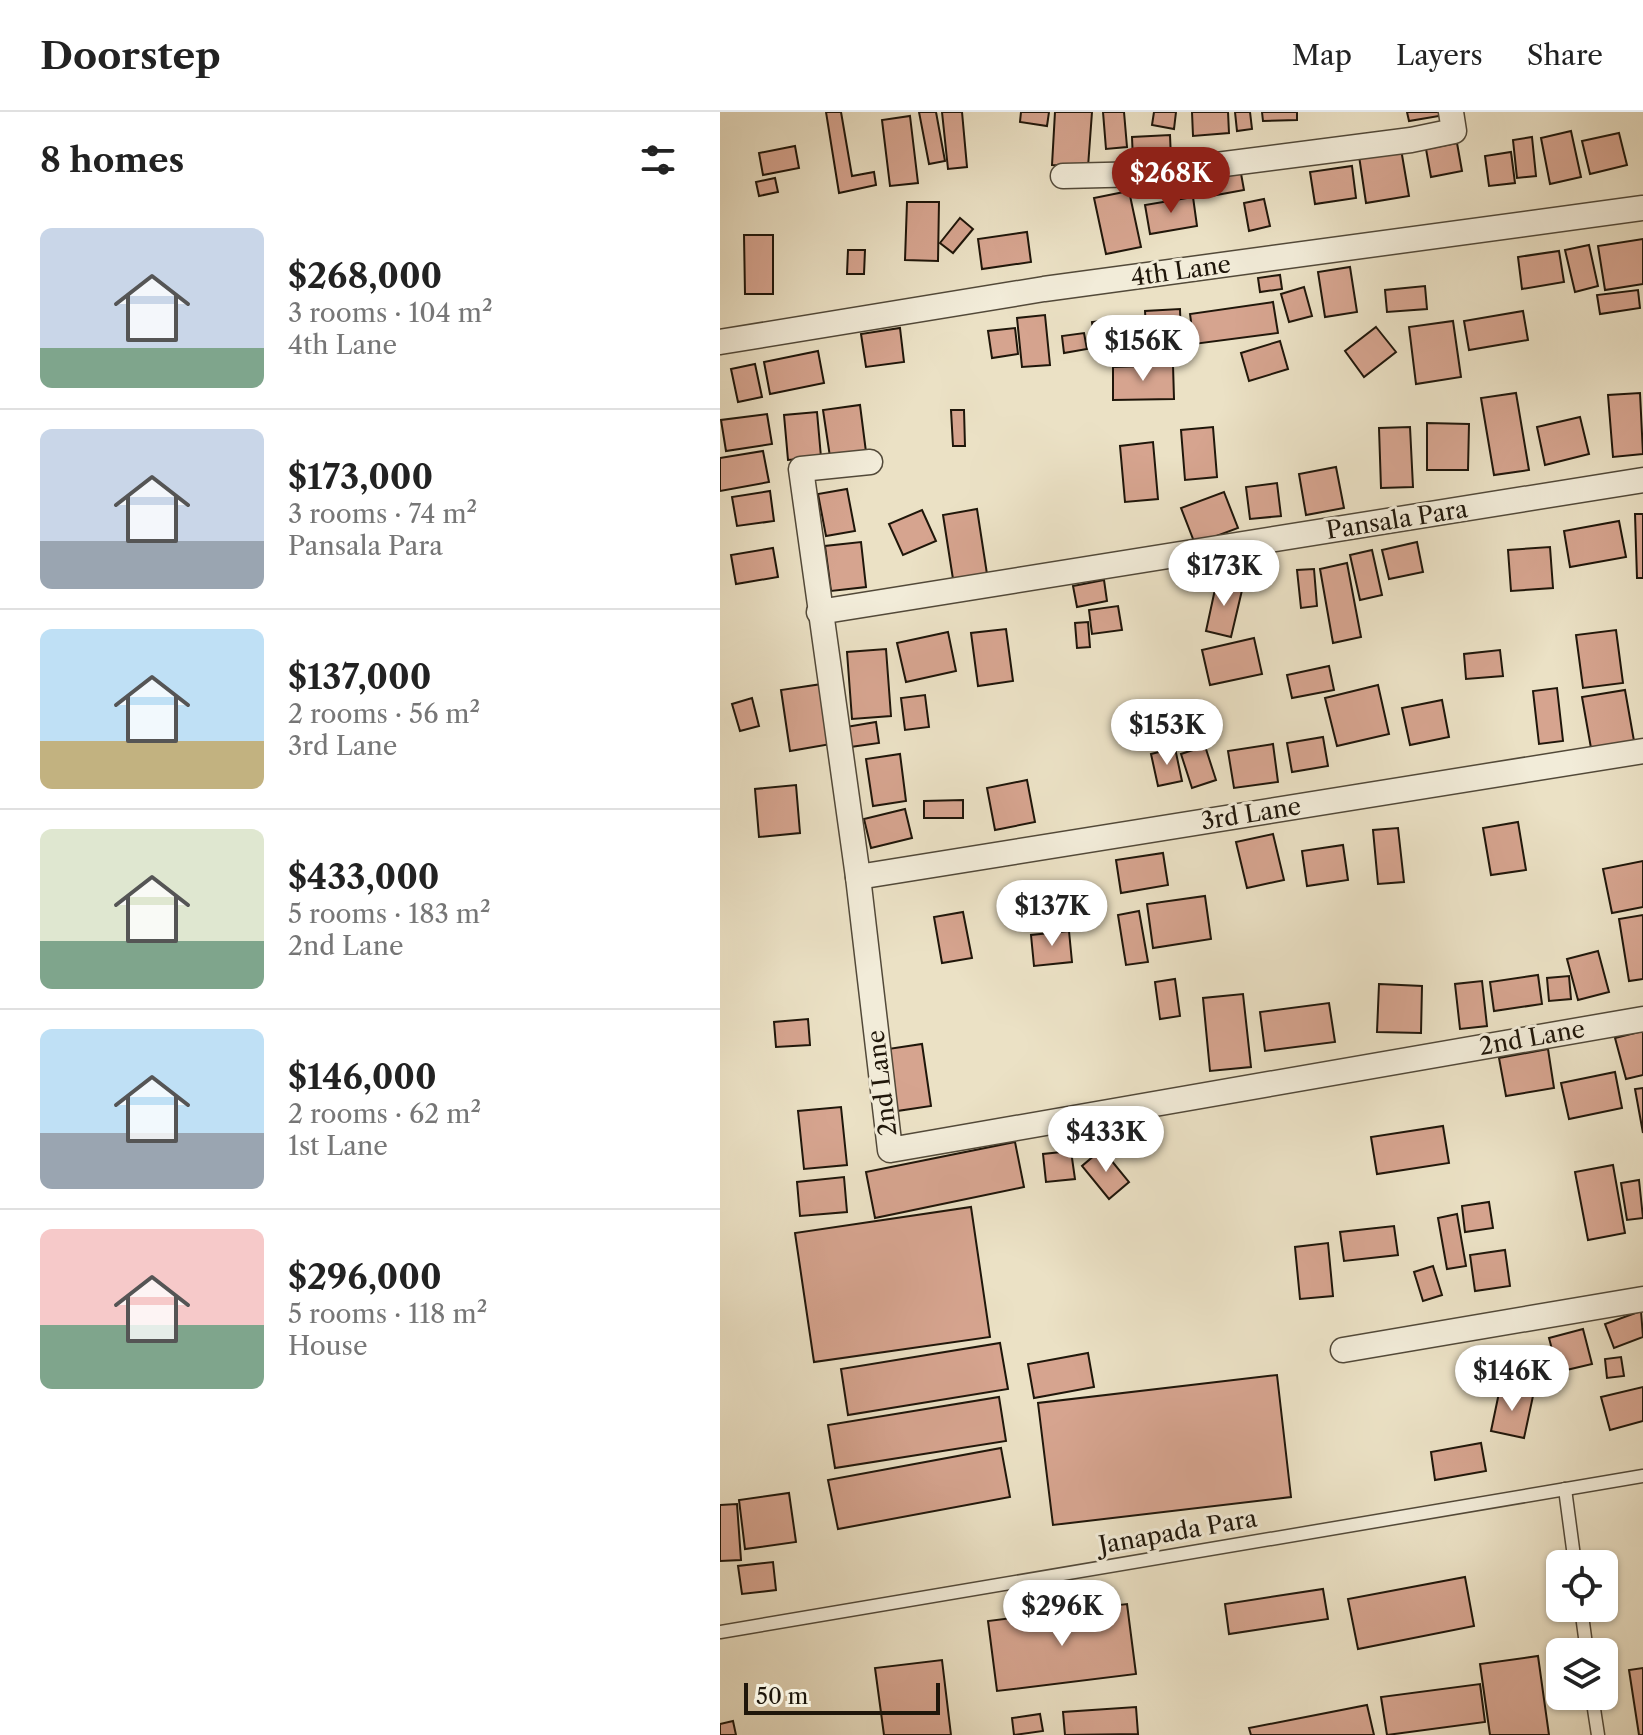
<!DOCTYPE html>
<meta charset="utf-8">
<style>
body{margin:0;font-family:"Libre Caslon Text",serif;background:#f6f6f6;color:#222;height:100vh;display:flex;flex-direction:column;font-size:30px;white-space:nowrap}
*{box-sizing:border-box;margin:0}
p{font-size:26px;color:#767676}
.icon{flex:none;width:44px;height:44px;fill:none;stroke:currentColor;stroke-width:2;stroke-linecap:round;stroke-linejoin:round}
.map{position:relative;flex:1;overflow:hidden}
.sheet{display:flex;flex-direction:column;background:#fff;width:720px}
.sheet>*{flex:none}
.buttons{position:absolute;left:826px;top:1438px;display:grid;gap:16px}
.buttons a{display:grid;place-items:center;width:72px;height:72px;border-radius:12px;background:#fff;box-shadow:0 2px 6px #0004;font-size:40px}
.scale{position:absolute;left:24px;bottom:20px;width:196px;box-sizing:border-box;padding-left:8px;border:4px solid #1f160a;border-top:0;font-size:22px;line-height:28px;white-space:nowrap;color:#1f160a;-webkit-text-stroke:6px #f2ecd9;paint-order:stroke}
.price{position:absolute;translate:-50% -68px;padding:0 18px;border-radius:28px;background:#fff;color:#222;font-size:26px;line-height:52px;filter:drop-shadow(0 2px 4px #0008)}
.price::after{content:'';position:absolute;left:50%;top:48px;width:24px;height:18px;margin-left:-12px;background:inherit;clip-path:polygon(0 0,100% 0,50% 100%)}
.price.on{background:#8f2418;color:#fff}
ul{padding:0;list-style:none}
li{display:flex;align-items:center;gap:24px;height:200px;padding:0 40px}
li+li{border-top:2px solid #e0e0e0}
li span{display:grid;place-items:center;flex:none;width:224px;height:160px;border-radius:12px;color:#555}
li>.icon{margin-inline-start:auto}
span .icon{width:96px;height:96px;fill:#fffc;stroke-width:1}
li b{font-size:34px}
h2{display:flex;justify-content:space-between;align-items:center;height:96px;padding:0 40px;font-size:34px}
header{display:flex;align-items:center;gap:48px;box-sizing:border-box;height:112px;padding:0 40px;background:#fff;border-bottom:2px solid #e0e0e0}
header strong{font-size:38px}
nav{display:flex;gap:44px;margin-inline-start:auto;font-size:28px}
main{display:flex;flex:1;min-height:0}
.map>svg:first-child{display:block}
</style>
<header>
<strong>Doorstep</strong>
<nav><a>Map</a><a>Layers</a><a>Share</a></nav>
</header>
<main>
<section class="sheet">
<h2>8 homes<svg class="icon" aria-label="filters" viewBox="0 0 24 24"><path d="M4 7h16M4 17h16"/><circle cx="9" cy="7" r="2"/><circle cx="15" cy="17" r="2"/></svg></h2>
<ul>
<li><span style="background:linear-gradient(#c9d6e8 75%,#7fa58c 0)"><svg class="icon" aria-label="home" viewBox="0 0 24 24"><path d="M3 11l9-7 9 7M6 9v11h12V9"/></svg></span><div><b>$268,000</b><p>3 rooms · 104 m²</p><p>4th Lane</p></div></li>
<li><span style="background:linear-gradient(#c9d6e8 70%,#9aa5b1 0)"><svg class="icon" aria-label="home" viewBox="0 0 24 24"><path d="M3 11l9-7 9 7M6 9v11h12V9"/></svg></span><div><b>$173,000</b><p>3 rooms · 74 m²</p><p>Pansala Para</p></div></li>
<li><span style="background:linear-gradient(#bfe0f5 70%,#c2b280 0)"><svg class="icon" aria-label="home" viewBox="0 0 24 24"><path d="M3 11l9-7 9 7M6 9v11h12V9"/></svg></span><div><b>$137,000</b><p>2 rooms · 56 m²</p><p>3rd Lane</p></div></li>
<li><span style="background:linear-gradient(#dfe7d0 70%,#7fa58c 0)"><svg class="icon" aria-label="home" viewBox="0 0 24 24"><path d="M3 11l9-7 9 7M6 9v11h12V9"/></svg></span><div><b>$433,000</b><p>5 rooms · 183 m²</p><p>2nd Lane</p></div></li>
<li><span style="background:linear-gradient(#bfe0f5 65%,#9aa5b1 0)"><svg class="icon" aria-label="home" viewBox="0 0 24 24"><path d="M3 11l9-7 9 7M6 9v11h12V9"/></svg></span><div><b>$146,000</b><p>2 rooms · 62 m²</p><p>1st Lane</p></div></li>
<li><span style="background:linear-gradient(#f6c9c9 60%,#7fa58c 0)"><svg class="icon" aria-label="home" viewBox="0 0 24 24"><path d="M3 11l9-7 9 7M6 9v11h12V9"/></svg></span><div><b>$296,000</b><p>5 rooms · 118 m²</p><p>House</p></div></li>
</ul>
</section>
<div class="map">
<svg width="923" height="1623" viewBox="0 0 923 1623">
<rect width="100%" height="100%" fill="#ebe1c5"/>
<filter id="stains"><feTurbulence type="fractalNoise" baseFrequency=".0025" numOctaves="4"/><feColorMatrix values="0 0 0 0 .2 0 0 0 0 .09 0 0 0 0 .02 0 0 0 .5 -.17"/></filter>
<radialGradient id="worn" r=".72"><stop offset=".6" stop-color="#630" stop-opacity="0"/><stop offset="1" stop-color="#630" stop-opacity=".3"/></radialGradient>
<g fill="#d6a48f" stroke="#1f160a" stroke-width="2">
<polygon points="106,0 121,0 132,64 154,60 156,73 119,81"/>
<polygon points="199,0 216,0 225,49 209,52"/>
<polygon points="222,0 242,0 247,55 228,57"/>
<polygon points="301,0 329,0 327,14 300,10"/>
<polygon points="335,0 372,0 368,55 332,53"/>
<polygon points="383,0 404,0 407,35 386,37"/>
<polygon points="434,0 456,0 454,17 432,13"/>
<polygon points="472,0 508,0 509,21 473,24"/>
<polygon points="515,0 530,0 532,17 517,19"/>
<polygon points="542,0 577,0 577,8 543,9"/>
<polygon points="687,0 725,0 725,3 689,9"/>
<polygon points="190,4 198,71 170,74 162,8"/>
<polygon points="851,19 861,65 830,72 821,26"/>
<polygon points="899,21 907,53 870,62 862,29"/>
<polygon points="450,23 451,47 413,49 412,25"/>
<polygon points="812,25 816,64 797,66 793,28"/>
<polygon points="737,31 742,59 711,65 706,37"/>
<polygon points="75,34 79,56 43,63 39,41"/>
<polygon points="681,37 689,84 646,91 639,44"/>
<polygon points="791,40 795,71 769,74 765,44"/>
<polygon points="632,54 636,86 595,92 590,60"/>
<polygon points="520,56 524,78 491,84 487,62"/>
<polygon points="55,66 58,80 39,84 36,70"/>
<polygon points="409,79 421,135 386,142 374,86"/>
<polygon points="473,85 477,114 430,122 425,93"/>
<polygon points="544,87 550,114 529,119 524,91"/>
<polygon points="187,90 219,90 218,149 185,148"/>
<polygon points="240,106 253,117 233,141 220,131"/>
<polygon points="307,120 311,150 262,157 258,127"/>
<polygon points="24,123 53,123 53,182 25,182"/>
<polygon points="923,127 923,172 885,178 878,134"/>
<polygon points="869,133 878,174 855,180 845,138"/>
<polygon points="128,138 145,138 144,162 127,162"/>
<polygon points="839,139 844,170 802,177 798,145"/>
<polygon points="630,155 637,200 605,205 598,160"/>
<polygon points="560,163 562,177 540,180 538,166"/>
<polygon points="705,174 707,197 667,200 665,178"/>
<polygon points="584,175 592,204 569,210 561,182"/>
<polygon points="918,178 920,196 880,202 877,183"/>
<polygon points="553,190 558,221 474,232 470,202"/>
<polygon points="460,197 461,231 427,232 425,199"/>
<polygon points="803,199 808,228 749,238 744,209"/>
<polygon points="325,203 330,253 302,255 297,206"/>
<polygon points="418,204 422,239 376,245 372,210"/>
<polygon points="733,209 741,265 696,272 689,215"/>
<polygon points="656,215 676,240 644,265 625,239"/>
<polygon points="180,216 184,250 146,255 141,222"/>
<polygon points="295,216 298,242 272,246 268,219"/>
<polygon points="364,221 367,237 344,241 342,224"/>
<polygon points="560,229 568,257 529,269 521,241"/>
<polygon points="98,239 104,271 50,282 44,250"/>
<polygon points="35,252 42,285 18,290 11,257"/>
<polygon points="453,253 454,287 393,288 393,255"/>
<polygon points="796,281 809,358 774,363 761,286"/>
<polygon points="920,281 923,342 893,345 888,283"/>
<polygon points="140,293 146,340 110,345 103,298"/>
<polygon points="231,298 244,298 245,334 233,334"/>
<polygon points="97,300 101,345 68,348 64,303"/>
<polygon points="47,302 52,332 6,339 1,308"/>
<polygon points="860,305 869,342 825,353 817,315"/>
<polygon points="707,311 749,312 748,358 707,358"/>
<polygon points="493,315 497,365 465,368 461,318"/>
<polygon points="690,315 693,375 661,376 659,316"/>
<polygon points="433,330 438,387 405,390 400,334"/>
<polygon points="43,339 49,370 0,379 0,346"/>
<polygon points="616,355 624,396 586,403 579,362"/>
<polygon points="557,371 561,404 530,407 526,375"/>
<polygon points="127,377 135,419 106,424 98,382"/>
<polygon points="50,379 54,409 17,414 12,385"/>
<polygon points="504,380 518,416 475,432 461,396"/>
<polygon points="257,397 267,462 233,467 223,403"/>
<polygon points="202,398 216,429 183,443 169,412"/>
<polygon points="915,402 923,402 923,466 917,466"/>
<polygon points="899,409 906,445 850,455 844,419"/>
<polygon points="141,430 146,475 111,479 105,434"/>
<polygon points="697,430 703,460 669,467 662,438"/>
<polygon points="830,435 833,476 791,479 788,438"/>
<polygon points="53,436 58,465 16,472 11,443"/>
<polygon points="652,438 662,483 640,488 630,443"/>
<polygon points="627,451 641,525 613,531 600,457"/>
<polygon points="594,457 597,494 581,496 577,458"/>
<polygon points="384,468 387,489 357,495 353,474"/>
<polygon points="497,468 523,474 511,525 486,519"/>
<polygon points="398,494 402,518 372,522 369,498"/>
<polygon points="368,510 370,535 357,536 355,511"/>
<polygon points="286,517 293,569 258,574 251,521"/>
<polygon points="896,518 903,571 863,576 856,523"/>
<polygon points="228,520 236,559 186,570 177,531"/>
<polygon points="534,526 542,562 490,573 482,538"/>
<polygon points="166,537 171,604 132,607 127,540"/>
<polygon points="780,538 783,564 746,567 744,542"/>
<polygon points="609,554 614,578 572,586 567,563"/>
<polygon points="102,572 111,632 70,639 61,578"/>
<polygon points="658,573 669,622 617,634 605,586"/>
<polygon points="837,576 843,629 819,632 813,579"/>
<polygon points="905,578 914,629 871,636 862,585"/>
<polygon points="205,583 209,615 185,618 181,586"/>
<polygon points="32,586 39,614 20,619 12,592"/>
<polygon points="722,588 729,625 690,633 682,596"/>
<polygon points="156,610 159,631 123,636 120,616"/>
<polygon points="603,625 608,654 572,660 567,631"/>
<polygon points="553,632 558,670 514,676 508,639"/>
<polygon points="485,634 496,668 472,676 461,642"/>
<polygon points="455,636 462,669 438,674 431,642"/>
<polygon points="180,642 186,689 153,694 146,647"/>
<polygon points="307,668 315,710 275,718 267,676"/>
<polygon points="76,673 80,721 39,725 35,677"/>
<polygon points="243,688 243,706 204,706 204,689"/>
<polygon points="185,697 192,726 151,736 144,707"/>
<polygon points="798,710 806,758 771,763 763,716"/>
<polygon points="678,716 684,770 658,772 653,718"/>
<polygon points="553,722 564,768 527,776 516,730"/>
<polygon points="623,733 628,768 587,774 582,739"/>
<polygon points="443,741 448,773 401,781 396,748"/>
<polygon points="923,749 923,795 892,801 883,757"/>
<polygon points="485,784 491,827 433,836 427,792"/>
<polygon points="419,799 428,850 406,853 398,803"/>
<polygon points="243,800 252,846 222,851 214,805"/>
<polygon points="923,803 923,867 909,869 899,807"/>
<polygon points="349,819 352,850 314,854 311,823"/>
<polygon points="878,839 889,880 858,888 847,847"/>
<polygon points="818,863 822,892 774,899 770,870"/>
<polygon points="849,864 851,887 829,889 827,866"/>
<polygon points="455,867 460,904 440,907 435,870"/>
<polygon points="762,869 767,914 740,917 735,872"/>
<polygon points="659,872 702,874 701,921 657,920"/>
<polygon points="523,882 531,955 490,959 483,886"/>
<polygon points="609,891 615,930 545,939 540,900"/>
<polygon points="88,907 90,933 56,935 54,910"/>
<polygon points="923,919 923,963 906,967 895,926"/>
<polygon points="202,932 211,994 177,999 168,937"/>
<polygon points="828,937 834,976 786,984 779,946"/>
<polygon points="895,960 902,996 849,1007 841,971"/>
<polygon points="923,976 923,1021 915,977"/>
<polygon points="121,995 127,1053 84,1057 78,999"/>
<polygon points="723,1014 729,1051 657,1062 651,1025"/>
<polygon points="295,1030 304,1075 155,1106 146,1060"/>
<polygon points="382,1037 409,1070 389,1087 362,1054"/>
<polygon points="351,1039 355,1067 326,1070 323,1042"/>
<polygon points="893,1053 905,1121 868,1128 855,1060"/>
<polygon points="124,1065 127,1100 80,1104 77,1070"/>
<polygon points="919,1068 923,1106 907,1108 901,1071"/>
<polygon points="769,1090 773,1116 745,1120 742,1094"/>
<polygon points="251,1095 270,1225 94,1250 75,1121"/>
<polygon points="737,1102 746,1154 727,1157 718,1106"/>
<polygon points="674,1114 678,1143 624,1149 620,1120"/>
<polygon points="608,1131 613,1184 580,1187 575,1135"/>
<polygon points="785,1138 790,1174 755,1179 750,1143"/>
<polygon points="713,1154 722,1183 703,1189 694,1160"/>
<polygon points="921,1199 923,1225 894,1236 885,1212"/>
<polygon points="863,1217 872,1252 838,1260 829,1226"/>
<polygon points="280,1231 288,1277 128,1303 121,1257"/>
<polygon points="368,1241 374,1275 314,1286 308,1252"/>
<polygon points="901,1245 904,1264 887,1266 885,1247"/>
<polygon points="557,1263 571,1385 333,1413 318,1291"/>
<polygon points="923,1275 923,1309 890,1318 881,1285"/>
<polygon points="780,1276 813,1284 804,1326 771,1319"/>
<polygon points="279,1285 286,1329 115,1356 108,1313"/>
<polygon points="761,1331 766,1359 715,1368 711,1340"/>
<polygon points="281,1336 290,1385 118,1417 108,1368"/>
<polygon points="69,1381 76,1430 25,1437 19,1388"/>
<polygon points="17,1392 21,1448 0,1449 0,1393"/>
<polygon points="53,1450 56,1478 22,1482 18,1454"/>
<polygon points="745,1465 754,1514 638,1537 628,1487"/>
<polygon points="603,1477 608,1507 509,1522 505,1492"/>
<polygon points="407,1492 416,1562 277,1579 268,1509"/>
<polygon points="818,1544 829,1623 770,1623 760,1552"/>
<polygon points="222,1548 231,1623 164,1623 155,1556"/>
<polygon points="923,1556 923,1623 919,1623 909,1558"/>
<polygon points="760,1572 765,1610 667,1623 661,1585"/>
<polygon points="647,1593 654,1623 531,1623 529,1616"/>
<polygon points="416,1595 418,1622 345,1623 343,1600"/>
<polygon points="320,1602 323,1619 294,1623 292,1606"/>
<polygon points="13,1609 16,1623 0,1623 0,1612"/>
</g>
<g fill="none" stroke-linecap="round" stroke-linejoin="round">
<defs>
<g id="service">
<polyline points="845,1377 855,1452"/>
<polyline points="861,1496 867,1540"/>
<polyline points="0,1520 923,1364"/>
<polyline points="872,1584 878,1623"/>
</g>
<g id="minor">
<polyline points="343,64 426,62 691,28 734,19 731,0"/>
<polyline points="0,230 324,177 923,96"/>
<polyline points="150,350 81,357 138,765 170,1038 923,907"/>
<polyline points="99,500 923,368"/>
<polyline points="138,765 923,639"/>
<polyline points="623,1238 923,1187"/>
</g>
</defs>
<use href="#service" stroke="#524939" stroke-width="15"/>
<use href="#minor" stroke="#524939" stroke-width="27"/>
<use href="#service" stroke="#f2ecd9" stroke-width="12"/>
<use href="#minor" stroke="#f2ecd9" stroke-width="24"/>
</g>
<g text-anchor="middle" stroke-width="6" stroke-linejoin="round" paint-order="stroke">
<g font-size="24" fill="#1f160a" stroke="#f2ecd9">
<text transform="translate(461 159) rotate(-8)" y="8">4th Lane</text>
<text transform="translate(677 408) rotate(-9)" y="8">Pansala Para</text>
<text transform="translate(531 702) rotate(-9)" y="8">3rd Lane</text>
<text transform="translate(812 926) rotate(-10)" y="8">2nd Lane</text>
<text transform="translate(162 971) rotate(-97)" y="8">2nd Lane</text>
<text transform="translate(458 1420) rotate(-10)" y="8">Janapada Para</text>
</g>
</g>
<rect width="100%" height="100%" filter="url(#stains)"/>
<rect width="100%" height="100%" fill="url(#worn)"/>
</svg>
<div class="buttons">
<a><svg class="icon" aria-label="locate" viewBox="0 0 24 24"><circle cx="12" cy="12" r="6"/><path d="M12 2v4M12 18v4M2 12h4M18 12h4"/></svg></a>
<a><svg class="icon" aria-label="layers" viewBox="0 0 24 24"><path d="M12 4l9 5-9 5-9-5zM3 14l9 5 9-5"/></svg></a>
</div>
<div class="scale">50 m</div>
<b class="price on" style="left:451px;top:103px">$268K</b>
<b class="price" style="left:423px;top:271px">$156K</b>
<b class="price" style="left:504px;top:496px">$173K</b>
<b class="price" style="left:447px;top:655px">$153K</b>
<b class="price" style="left:332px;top:836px">$137K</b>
<b class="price" style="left:386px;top:1062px">$433K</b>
<b class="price" style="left:792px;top:1301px">$146K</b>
<b class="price" style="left:342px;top:1536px">$296K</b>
</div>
</main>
